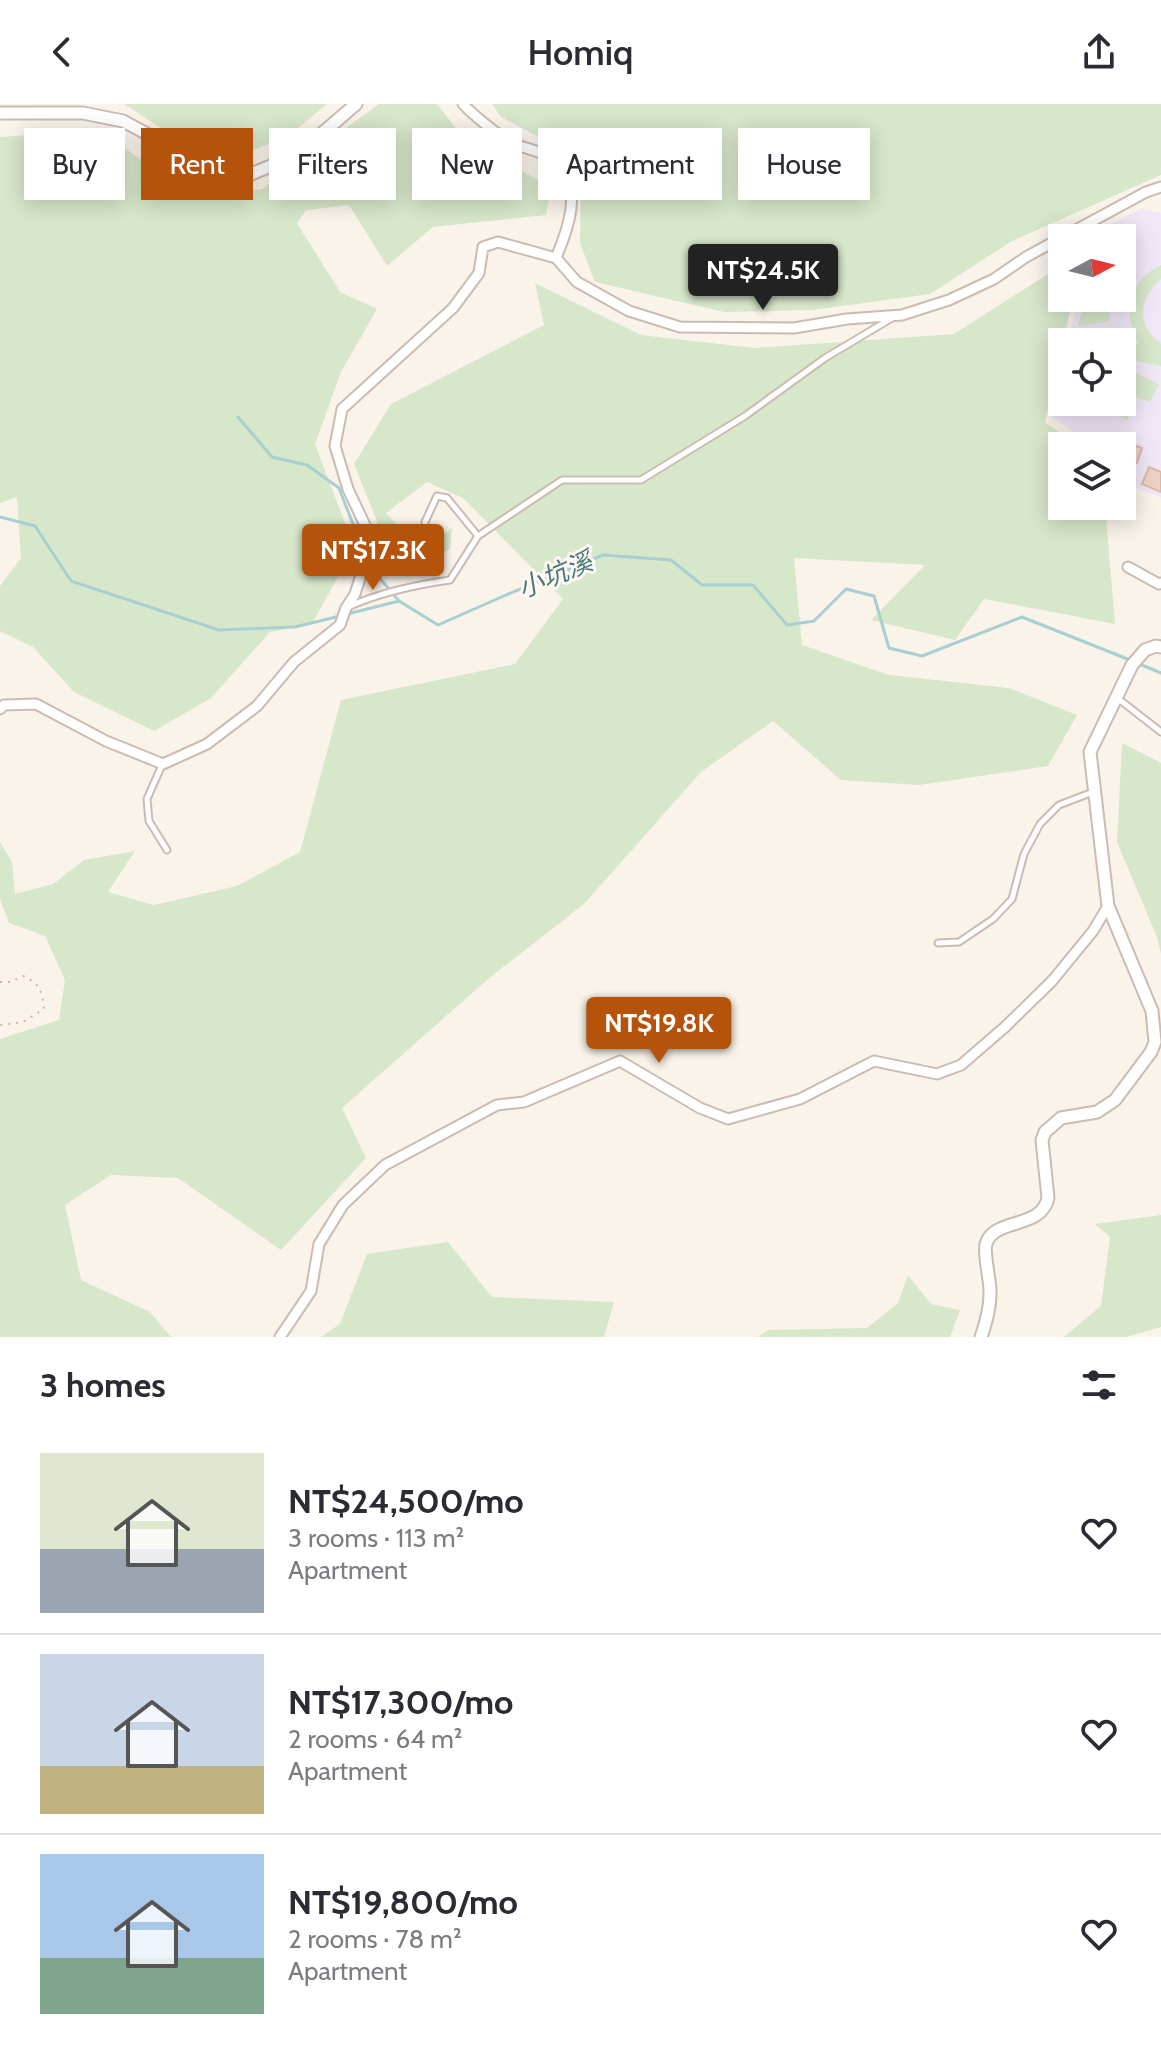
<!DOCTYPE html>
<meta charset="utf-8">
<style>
body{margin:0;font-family:Cabin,"Noto Sans TC",sans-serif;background:#f7f7f7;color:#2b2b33;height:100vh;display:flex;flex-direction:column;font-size:30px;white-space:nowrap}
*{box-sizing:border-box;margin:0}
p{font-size:26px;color:#7c7c81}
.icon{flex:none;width:44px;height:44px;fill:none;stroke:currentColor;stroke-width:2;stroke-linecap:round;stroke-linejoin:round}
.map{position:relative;height:1233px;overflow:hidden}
.side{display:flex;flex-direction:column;background:#fff;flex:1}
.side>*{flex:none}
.top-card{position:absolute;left:24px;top:24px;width:1114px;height:72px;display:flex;gap:16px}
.needle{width:52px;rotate:83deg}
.tools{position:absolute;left:1048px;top:120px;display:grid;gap:16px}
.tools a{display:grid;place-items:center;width:88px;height:88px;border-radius:0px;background:#fff;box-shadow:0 4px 20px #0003;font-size:40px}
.price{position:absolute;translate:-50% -68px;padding:0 18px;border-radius:8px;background:#b45309;color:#fff;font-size:26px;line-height:52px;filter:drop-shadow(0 2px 4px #0008)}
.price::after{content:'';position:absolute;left:50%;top:48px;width:24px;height:18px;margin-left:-12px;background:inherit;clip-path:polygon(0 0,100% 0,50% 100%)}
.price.selected{background:#222;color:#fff}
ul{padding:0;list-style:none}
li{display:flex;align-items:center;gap:24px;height:200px;padding:0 40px}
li+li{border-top:2px solid #e1e1e2}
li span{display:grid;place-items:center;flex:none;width:224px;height:160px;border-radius:0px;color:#555}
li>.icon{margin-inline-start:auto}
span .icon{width:96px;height:96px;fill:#fffc;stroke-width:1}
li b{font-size:34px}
h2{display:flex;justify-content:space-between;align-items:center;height:96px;padding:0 40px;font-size:34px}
.pill{padding:0 28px;border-radius:0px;background:#fff;box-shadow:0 4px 20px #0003;font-size:28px;line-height:72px}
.pill.selected{background:#b45309;color:#fff}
header{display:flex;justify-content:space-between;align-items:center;height:104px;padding:0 40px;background:#fff;font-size:36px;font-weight:600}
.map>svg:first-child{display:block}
</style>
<header><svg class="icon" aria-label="back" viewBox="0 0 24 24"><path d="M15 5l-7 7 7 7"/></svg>Homiq<svg class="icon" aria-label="share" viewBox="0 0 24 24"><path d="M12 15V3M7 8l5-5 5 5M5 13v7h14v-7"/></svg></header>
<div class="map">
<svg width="1161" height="1233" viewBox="0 0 1161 1233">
<rect width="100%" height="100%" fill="#faf3ea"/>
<polygon fill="#f0e7f7" points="1141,105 1161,109 1161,394 1122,378 1122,342 1096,342 1050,312 1062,261 1062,298 1122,298 1122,238 1068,238 1078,194 1122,194 1122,134 1093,134 1094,129"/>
<g fill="#d7e7ca">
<polygon points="124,0 327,0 287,33 242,50 201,50"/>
<polygon points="379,0 437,0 465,36 551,83 546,111 433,123 387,162 349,101 306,106 297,119 340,188 377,205 341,268 315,340 354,443 312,520 270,528 211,594 154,627 74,588 33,543 0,527 0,482 21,454 17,393 0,399 0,33 100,26 192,93 262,85"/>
<polygon points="492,0 1161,0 1161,71 1012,137 930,190 813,206 724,208 595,178 580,139 581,55 501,13"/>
<polygon points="1062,161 1062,194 1073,194 1045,318 1078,342 1062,342 1062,402 1105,402 1115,520 984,495 955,536 871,516 925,461 794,454 802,541 889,571 1009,584 1077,611 1048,662 919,681 841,676 773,617 701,668 584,800 488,875 342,1004 366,1054 281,1146 178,1074 111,1071 65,1101 81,1176 150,1208 171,1233 0,1233 0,935 59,916 65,876 45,832 9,819 0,795 0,738 12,758 15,790 53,780 84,756 135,747 108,788 154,801 237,782 300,748 341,596 515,560 563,495 463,394 427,378 386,409 421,446 452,424 450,445 392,472 385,457 376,415 354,360 391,300 544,221 535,179 641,231 754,244 954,230"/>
<path d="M 1161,161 L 1161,175 C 1138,195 1136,221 1161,240 L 1161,262 L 1122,254 L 1122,238 L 1087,238 L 1089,229 L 1138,240 C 1123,208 1127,178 1161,161 Z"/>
<polygon points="1085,194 1113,194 1108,218 1078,222"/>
<polygon points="1122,262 1159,280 1150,298 1137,293 1127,316 1088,298 1122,298 1122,286 1127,288 1122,285"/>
<polygon points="1122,639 1161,659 1161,850 1157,833 1117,738"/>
<polygon points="1161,1111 1161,1223 1126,1233 1064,1233 1101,1202 1110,1133 1095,1120"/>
<polygon points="448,1138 492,1193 614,1198 604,1233 321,1233 340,1220 367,1150"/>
<polygon points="908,1171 931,1200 960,1206 950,1233 758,1233 768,1226 867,1224 898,1199"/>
</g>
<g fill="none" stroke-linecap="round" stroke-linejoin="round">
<g stroke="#a8cfd2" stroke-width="3">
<polyline points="238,313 272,353 307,361 339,384 358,433 356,459 377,471 399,497"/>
<polyline points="0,413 35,422 71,477 219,526 295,523 340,512"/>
<polyline points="347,510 399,497 438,521 506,491 603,451 671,456 702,481 753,481 787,521 814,517 846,485 874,492 889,544 922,552 1022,513 1130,556"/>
<polyline points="1137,559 1161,569"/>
</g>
</g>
<g fill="#ecd2c5" stroke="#ddb8a7" stroke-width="2">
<polygon points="1129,339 1142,344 1137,359 1123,353"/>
<polygon points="1149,363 1161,368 1161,388 1142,380"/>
</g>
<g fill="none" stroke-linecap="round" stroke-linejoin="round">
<defs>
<g id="service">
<polyline points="425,418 437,392 447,394 478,432"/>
<path d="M 348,503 C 381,488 414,481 450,476 L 478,432 L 562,376 L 641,376 L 745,312 L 825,254 L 892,214"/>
<polyline points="1116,593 1161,628"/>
<polyline points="162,661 147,695 149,717 167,746"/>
<polyline points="938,839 959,838 993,815 1012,795 1024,750 1040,720 1059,701 1093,688"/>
</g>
<g id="minor">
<path d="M 463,0 C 473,11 499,32 512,39 C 523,44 537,46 547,52 C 586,77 570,119 556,154 L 577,178 L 629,207 L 680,223 L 794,224 L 847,215 L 902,211 L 949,196 L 994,175 L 1026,153 L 1146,88 L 1161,83"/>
<polyline points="1128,463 1159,480 1161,479"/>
<polyline points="0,605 4,601 36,600 106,637 163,660 207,640 257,602 294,558 340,521 346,504 355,490 372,436 348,385 335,342 342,305 453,204 479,169 483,143 498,138 556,154"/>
<polyline points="280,1233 311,1187 319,1140 343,1101 385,1061 497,1001 524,998 620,957 700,1004 728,1015 800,995 874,957 937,970 961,961 1005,923 1052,877 1093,827 1108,802"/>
</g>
<g id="tertiary">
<polyline points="0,9 83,9 123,17 151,32 194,74 232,78 297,51 356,0"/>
<path d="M 981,1233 C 986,1219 990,1205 990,1190 C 991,1178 983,1150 986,1140 C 994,1113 1041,1126 1048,1094 L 1042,1036 L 1045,1028 L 1061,1014 L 1097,1008 L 1115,996 L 1151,948 L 1155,938 L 1152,907 L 1108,802 L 1090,648 L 1132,561 L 1145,546 L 1156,542 L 1161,543"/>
</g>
</defs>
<use href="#service" stroke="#cbbbb1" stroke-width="9"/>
<use href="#minor" stroke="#cbbbb1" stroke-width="13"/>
<use href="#tertiary" stroke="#cbbbb1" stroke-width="15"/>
<path stroke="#d2b6a8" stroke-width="2" stroke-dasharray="2 6" stroke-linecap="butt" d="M 0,878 L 11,878 L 23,872 C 40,880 42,886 44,905 L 23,918 L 0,921"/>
<use href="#service" stroke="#fff" stroke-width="5"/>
<use href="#minor" stroke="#fff" stroke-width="9"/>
<use href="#tertiary" stroke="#fff" stroke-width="11"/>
</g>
<g text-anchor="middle" stroke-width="6" stroke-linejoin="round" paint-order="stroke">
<g font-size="26" font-style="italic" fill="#49777c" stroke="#fdf7f0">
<text transform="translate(555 471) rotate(-23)" y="9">小坑溪</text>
</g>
</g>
</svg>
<div class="tools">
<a><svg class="needle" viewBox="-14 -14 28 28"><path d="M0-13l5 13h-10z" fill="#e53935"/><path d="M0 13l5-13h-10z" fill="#7c7c81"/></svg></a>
<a><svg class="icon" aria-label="locate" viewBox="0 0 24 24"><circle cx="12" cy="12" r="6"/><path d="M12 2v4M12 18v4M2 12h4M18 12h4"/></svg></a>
<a><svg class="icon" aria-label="layers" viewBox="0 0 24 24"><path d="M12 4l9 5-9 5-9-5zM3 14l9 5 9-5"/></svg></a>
</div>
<b class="price selected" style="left:763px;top:208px">NT$24.5K</b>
<b class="price" style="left:373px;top:488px">NT$17.3K</b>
<b class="price" style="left:659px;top:961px">NT$19.8K</b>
<div class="top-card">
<a class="pill">Buy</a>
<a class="pill selected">Rent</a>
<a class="pill">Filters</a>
<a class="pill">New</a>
<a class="pill">Apartment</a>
<a class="pill">House</a>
</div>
</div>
<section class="side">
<h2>3 homes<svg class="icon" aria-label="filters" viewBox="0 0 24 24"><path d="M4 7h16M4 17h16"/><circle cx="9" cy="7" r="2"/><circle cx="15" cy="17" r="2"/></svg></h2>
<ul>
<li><span style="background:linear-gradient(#dfe7d0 60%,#9aa5b1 0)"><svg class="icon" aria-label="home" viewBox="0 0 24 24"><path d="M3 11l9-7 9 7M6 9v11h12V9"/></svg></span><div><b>NT$24,500/mo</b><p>3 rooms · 113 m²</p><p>Apartment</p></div><svg class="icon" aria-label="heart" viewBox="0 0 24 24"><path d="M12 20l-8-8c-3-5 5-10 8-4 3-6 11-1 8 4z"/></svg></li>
<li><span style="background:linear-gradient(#c9d6e8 70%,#c2b280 0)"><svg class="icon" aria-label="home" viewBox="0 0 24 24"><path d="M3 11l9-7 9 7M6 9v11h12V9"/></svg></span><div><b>NT$17,300/mo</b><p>2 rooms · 64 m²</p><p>Apartment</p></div><svg class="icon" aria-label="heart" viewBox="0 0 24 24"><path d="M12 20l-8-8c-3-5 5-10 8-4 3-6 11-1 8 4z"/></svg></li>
<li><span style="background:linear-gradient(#a9c7e8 65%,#7fa58c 0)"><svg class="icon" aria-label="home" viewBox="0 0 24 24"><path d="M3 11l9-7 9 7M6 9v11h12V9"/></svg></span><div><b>NT$19,800/mo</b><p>2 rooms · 78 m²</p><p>Apartment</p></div><svg class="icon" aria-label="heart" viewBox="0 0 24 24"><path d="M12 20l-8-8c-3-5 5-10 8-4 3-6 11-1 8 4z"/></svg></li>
</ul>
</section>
